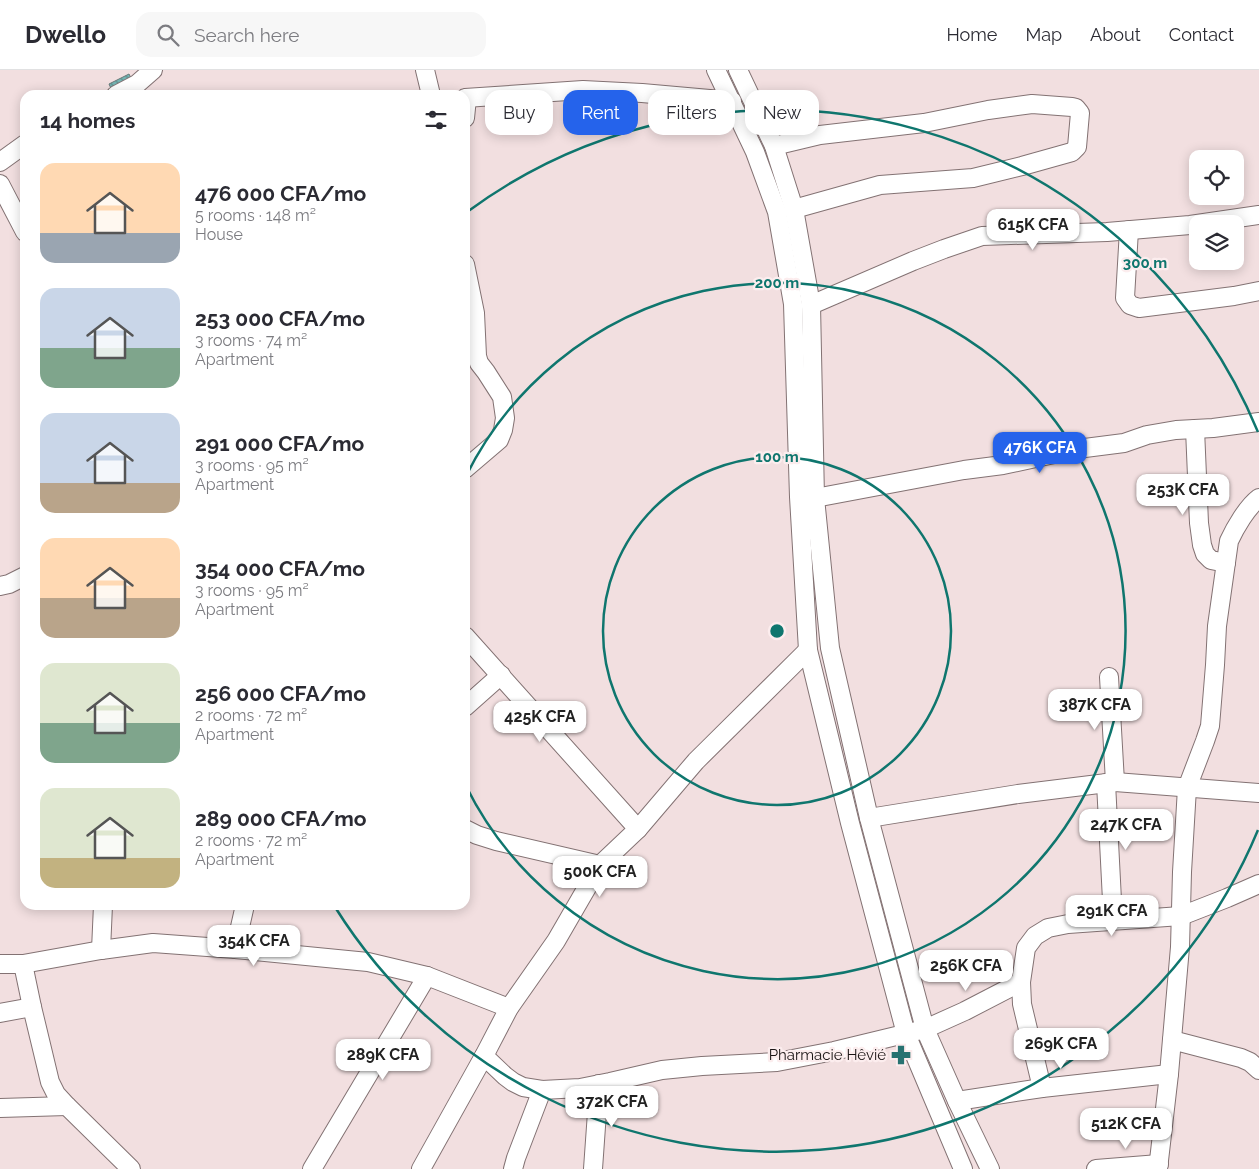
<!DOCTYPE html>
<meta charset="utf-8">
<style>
body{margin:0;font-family:Raleway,sans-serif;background:#f7f7f7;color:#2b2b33;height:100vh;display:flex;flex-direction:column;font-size:19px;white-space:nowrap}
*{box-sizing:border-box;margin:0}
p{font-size:16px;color:#7c7c81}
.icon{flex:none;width:28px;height:28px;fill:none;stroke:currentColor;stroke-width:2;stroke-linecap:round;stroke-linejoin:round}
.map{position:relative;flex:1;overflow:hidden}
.sheet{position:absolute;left:20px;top:20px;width:450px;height:820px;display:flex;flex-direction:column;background:#fff;border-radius:15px;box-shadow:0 2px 12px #0003}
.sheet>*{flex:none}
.banner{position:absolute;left:485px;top:20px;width:475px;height:45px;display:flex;gap:10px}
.controls{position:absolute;left:1189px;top:80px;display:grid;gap:10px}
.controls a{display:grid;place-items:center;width:55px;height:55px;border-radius:10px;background:#fff;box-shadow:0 2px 12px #0003;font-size:25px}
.price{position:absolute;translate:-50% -42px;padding:0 11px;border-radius:10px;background:#fff;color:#222;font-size:16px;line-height:32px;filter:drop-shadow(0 1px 2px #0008)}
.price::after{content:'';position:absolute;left:50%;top:30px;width:15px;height:11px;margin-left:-8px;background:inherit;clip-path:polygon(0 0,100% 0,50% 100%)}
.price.active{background:#2563eb;color:#fff}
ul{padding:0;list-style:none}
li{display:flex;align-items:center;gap:15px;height:125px;padding:0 20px}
li span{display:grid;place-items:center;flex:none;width:140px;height:100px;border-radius:15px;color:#555}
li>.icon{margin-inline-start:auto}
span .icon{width:60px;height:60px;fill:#fffc;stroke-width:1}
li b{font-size:21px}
h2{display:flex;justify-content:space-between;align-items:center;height:60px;padding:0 20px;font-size:21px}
.tag{padding:0 18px;border-radius:15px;background:#fff;box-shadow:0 2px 12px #0003;font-size:18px;line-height:45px}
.tag.active{background:#2563eb;color:#fff}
header{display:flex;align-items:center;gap:30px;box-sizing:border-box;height:70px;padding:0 25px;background:#fff;border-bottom:1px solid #e1e1e2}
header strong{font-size:24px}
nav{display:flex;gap:28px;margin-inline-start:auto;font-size:18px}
.search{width:350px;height:45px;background:#f7f7f7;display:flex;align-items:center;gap:12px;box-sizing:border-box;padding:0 18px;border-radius:15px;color:#7c7c81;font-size:19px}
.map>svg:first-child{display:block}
</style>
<header>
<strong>Dwello</strong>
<div class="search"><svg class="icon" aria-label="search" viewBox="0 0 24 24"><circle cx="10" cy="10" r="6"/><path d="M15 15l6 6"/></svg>Search here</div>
<nav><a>Home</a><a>Map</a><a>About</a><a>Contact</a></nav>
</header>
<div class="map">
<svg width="1259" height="1099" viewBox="0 0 1259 1099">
<defs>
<pattern id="building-back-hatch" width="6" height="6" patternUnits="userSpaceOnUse" patternTransform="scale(1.25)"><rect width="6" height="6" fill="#73b4b3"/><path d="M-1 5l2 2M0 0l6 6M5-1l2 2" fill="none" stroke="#5e9190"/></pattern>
</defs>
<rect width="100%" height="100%" fill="#f2dfe0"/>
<polygon fill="url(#building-back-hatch)" stroke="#687979" points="129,4 134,14 113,23 109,14"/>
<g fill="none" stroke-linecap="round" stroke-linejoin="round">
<defs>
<g id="minor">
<polyline points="425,0 431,25"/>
<polyline points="716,0 755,82 777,142 793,234 799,427 808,580 850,753 906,964 963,1099"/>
<polyline points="738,0 774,76 794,139 811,235 815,428 830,578 869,748 925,959 957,1031 990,1099"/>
<polyline points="116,25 137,14 153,0"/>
<polyline points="465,28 583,20 642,23 732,31"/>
<polyline points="465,48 467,28"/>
<polyline points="774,76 820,65 924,53 988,40 1032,34 1072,37 1076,38 1080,43 1077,77 1072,82 1022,96 973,108 880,115 794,139"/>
<polyline points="0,92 25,74"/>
<polyline points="0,114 25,162"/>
<polyline points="1129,160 1125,228 1130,235 1139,238 1234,226 1259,221"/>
<polyline points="465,194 475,243 477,286 479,293 486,302 502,327 505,348 503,360 499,370 465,399"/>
<polyline points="811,235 913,191 944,179 982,166 1107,162 1190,155 1259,145"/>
<polyline points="1195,359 1199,453 1202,475 1205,484 1211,490 1226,493"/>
<polyline points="815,428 964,400 1003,395 1077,379 1124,373 1147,365 1176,360 1213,358 1259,352"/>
<polyline points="0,516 9,514 25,506"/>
<polyline points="465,566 638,759"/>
<polyline points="1109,607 1115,712"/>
<polyline points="465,637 501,605"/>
<polyline points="1106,713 1113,850"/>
<polyline points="869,748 1018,724 1115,712 1259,723"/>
<polyline points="465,759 477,765 496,771 600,795"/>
<polyline points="235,879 245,835"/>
<polyline points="101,880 103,835"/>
<polyline points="0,894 23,894 101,880 153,873 235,879 368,892 427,906 509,938"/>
<polyline points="23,894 32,937 50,1012 56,1024 67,1036 131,1099"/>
<polyline points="0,943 32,937"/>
<polyline points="1172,970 1241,988 1250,992 1259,1000"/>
<polyline points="484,986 505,1006 513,1012 523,1017 542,1020 580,1018 610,1012 662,1000 702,996 777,992 834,981 925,959 965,941 1021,912"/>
<polyline points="1042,1018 1022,934 1021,912 1026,878 1035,866 1048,858 1068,854 1181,846 1227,828 1259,814"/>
<polyline points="957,1031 1042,1018 1169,1004"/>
<polyline points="0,1038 67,1036"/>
<polyline points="312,1099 427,906"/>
<polyline points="421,1099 484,986 509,938 556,871 600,795 638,759 696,691 808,580"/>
<polyline points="513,1099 516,1088 542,1020"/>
<polyline points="593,1099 599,1014"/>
<polyline points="1096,1099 1159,1094"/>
<path d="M 1158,1099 L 1169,1004 L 1180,877 L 1182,802 L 1187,718 L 1205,671 L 1210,656 L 1215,595 L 1217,556 L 1229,471 C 1235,458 1247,437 1259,428"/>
</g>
</defs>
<use href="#minor" stroke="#837273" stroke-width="20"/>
<use href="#minor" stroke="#fff" stroke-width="18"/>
</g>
<g fill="none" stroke="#0f766e" stroke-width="2.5">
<circle cx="777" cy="561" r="174"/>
<path d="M466 406A348 348 0 1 1 466 716"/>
<path d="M1258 760A521 521 0 0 1 335 837M467 142A521 521 0 0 1 1258 362"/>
</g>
<defs>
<symbol id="pharmacy-bare" viewBox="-9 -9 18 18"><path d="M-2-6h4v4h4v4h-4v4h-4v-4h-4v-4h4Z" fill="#277271" stroke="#fcedee" stroke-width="2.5" paint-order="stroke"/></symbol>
</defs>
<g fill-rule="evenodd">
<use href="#pharmacy-bare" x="887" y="971" width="28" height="28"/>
</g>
<g text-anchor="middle" stroke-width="4.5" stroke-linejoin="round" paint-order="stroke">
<g font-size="15" fill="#1b1515" stroke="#fcedee" text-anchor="end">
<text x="886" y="990">Pharmacie Hêvié</text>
</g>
</g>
<circle cx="777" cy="561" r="8" fill="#0f766e" stroke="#fcedee" stroke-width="2.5"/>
<g font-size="15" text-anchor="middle" font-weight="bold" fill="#0f766e" stroke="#fcedee" stroke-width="4.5" stroke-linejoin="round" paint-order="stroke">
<text x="1145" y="198">300 m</text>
<text x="777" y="218">200 m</text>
<text x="777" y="392">100 m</text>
</g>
</svg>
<div class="controls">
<a><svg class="icon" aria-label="locate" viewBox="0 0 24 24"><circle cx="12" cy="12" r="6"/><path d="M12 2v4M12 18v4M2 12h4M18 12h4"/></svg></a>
<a><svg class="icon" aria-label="layers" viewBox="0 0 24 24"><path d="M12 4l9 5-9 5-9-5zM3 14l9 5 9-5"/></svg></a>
</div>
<b class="price" style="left:1033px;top:181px">615K CFA</b>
<b class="price active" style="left:1040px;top:404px">476K CFA</b>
<b class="price" style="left:1183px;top:446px">253K CFA</b>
<b class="price" style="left:1095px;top:661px">387K CFA</b>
<b class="price" style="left:540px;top:673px">425K CFA</b>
<b class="price" style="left:1126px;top:781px">247K CFA</b>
<b class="price" style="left:600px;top:828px">500K CFA</b>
<b class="price" style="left:1112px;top:867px">291K CFA</b>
<b class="price" style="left:254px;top:897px">354K CFA</b>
<b class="price" style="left:966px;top:922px">256K CFA</b>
<b class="price" style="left:1061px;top:1000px">269K CFA</b>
<b class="price" style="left:383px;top:1011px">289K CFA</b>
<b class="price" style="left:612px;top:1058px">372K CFA</b>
<b class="price" style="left:1126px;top:1080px">512K CFA</b>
<div class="banner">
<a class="tag">Buy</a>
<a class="tag active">Rent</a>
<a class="tag">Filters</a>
<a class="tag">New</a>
</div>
<section class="sheet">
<h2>14 homes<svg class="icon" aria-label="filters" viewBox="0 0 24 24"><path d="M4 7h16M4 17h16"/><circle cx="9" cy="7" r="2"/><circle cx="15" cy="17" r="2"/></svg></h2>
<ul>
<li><span style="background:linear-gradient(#ffd9b3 70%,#9aa5b1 0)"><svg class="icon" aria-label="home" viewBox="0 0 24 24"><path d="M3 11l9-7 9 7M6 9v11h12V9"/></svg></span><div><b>476 000 CFA/mo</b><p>5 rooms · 148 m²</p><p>House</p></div></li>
<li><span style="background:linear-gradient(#c9d6e8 60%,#7fa58c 0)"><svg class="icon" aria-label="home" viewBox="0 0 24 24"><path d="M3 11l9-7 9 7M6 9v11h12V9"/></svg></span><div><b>253 000 CFA/mo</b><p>3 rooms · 74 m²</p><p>Apartment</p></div></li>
<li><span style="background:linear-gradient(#c9d6e8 70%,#b9a48a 0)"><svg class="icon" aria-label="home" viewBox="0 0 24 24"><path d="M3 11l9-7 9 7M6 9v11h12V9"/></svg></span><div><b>291 000 CFA/mo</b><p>3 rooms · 95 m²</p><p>Apartment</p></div></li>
<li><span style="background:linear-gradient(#ffd9b3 60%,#b9a48a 0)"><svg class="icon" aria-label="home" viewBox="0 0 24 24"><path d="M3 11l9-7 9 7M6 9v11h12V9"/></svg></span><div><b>354 000 CFA/mo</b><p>3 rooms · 95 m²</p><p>Apartment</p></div></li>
<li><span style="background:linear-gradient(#dfe7d0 60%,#7fa58c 0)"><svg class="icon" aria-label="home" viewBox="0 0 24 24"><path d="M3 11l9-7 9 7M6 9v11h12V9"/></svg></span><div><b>256 000 CFA/mo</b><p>2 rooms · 72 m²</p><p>Apartment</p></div></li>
<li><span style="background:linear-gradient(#dfe7d0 70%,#c2b280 0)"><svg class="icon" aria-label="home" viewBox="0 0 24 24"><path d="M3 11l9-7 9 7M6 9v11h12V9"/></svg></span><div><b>289 000 CFA/mo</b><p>2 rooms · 72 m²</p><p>Apartment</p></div></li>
</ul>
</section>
</div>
